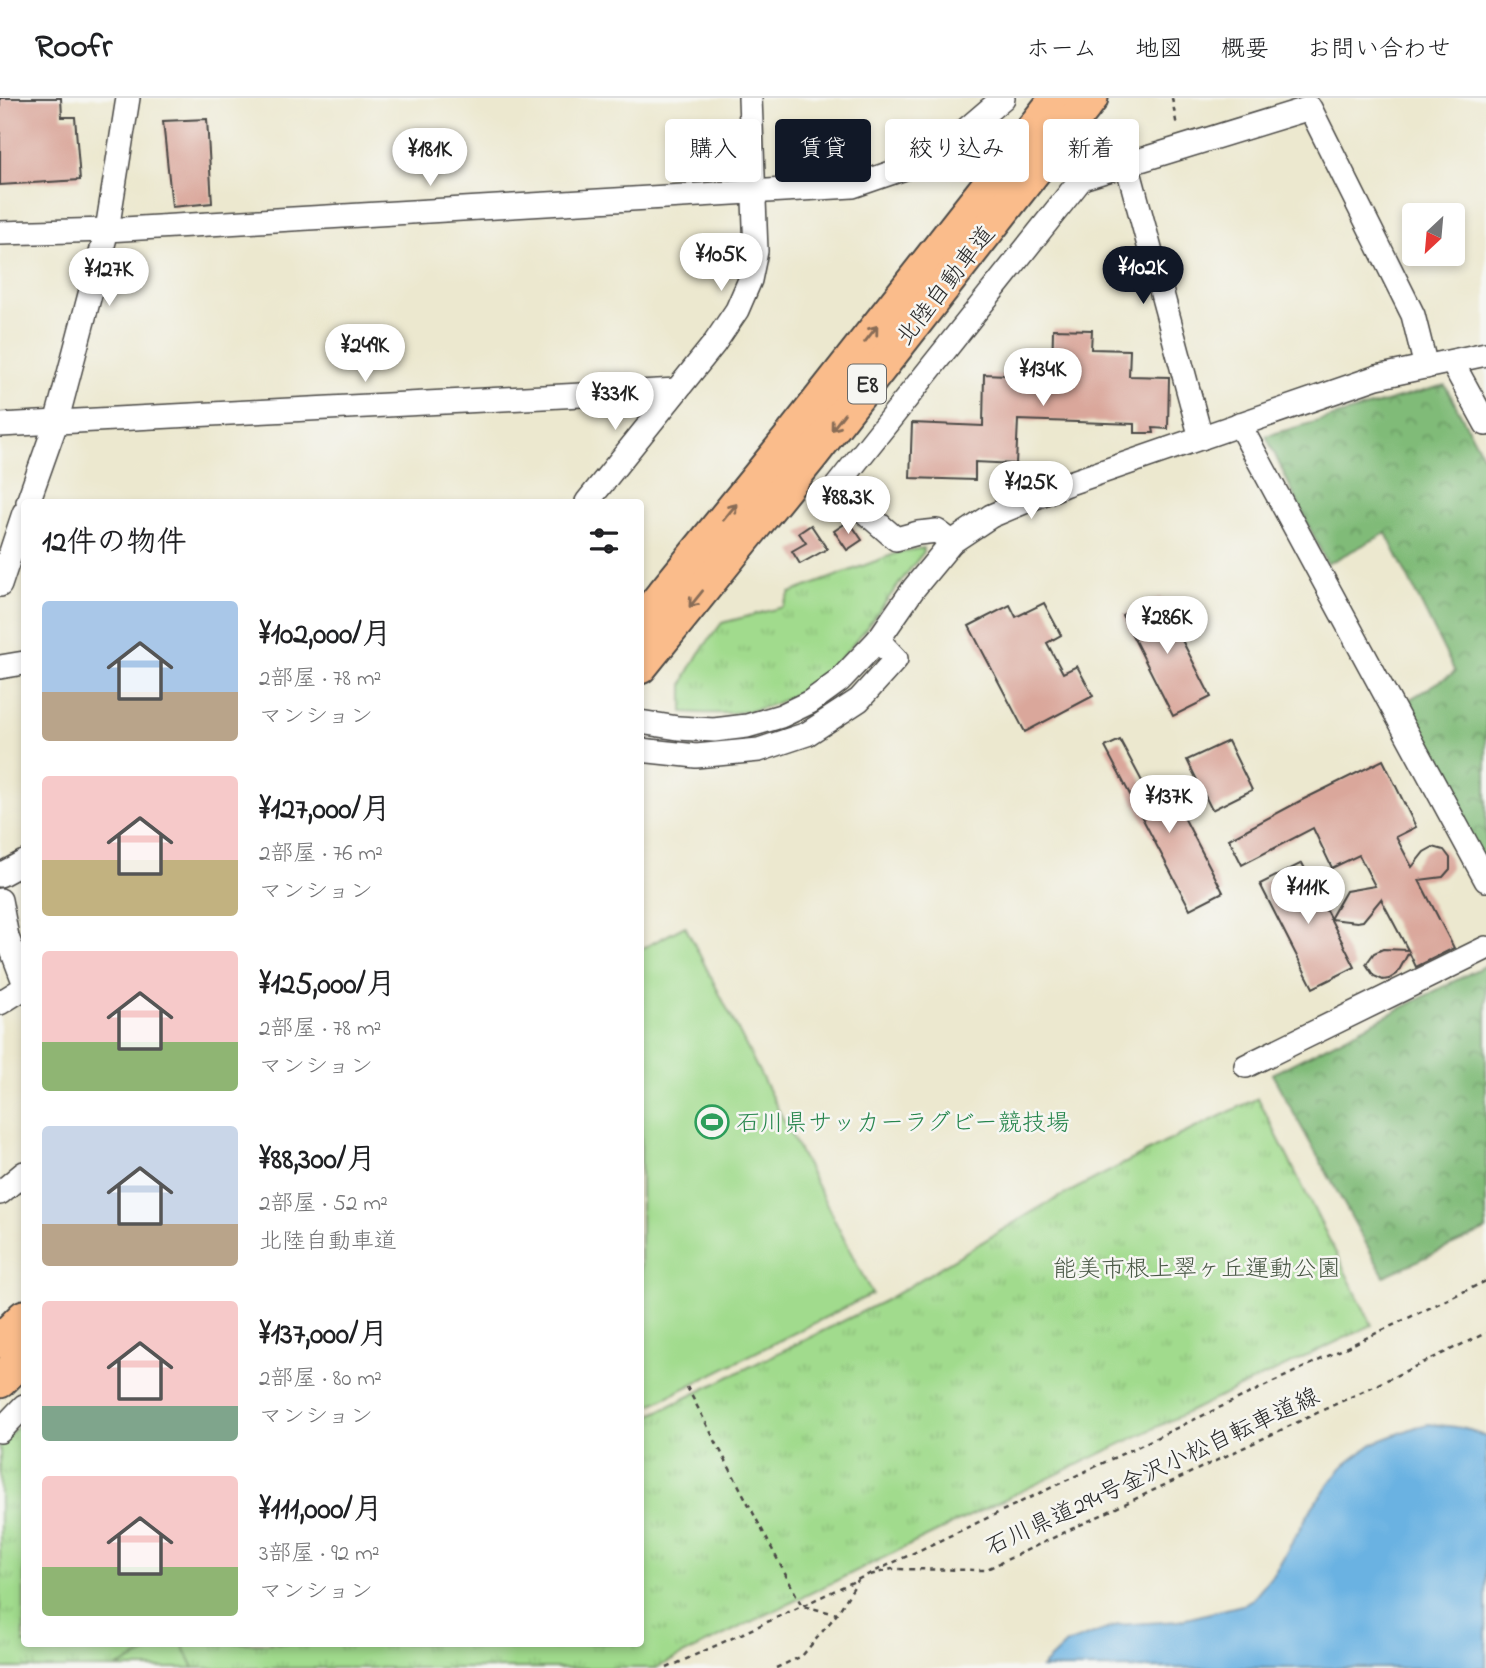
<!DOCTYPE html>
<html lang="ja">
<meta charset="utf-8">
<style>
body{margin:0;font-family:"Indie Flower","Klee One",sans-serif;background:#f2f2f2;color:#202124;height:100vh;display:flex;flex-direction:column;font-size:26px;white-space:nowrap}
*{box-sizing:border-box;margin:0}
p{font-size:23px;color:#757577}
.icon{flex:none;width:38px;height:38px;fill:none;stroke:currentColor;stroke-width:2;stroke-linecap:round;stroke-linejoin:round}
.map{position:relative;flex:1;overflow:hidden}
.side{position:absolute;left:21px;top:401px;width:623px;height:1148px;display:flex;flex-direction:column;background:#fff;border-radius:7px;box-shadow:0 4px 10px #0003}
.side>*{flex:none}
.hud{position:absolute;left:665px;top:21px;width:665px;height:63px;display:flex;gap:14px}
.needle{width:46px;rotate:206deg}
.controls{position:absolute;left:1402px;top:105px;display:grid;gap:14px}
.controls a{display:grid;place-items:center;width:63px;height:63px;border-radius:7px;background:#fff;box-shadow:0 4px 10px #0003;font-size:35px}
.price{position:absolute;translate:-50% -60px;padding:0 16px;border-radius:24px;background:#fff;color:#222;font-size:23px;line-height:46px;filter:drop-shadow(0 2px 4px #0008)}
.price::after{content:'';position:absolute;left:50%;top:42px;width:21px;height:16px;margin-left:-10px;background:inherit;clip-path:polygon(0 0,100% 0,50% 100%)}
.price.active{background:#111827;color:#fff}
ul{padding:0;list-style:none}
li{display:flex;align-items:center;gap:21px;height:175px;padding:0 21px}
li span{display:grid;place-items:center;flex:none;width:196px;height:140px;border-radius:7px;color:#555}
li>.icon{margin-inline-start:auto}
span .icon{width:84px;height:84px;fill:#fffc;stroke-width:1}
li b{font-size:30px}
h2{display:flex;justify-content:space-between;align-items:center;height:84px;padding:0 21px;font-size:30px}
.pill{padding:0 24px;border-radius:7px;background:#fff;box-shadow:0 4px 10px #0003;font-size:24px;line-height:63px}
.pill.active{background:#111827;color:#fff}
header{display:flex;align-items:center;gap:42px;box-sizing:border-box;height:98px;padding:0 35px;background:#fff;border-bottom:2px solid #e0e0e0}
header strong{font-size:33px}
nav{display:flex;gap:38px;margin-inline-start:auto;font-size:24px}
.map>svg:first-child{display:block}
</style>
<header>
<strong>Roofr</strong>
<nav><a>ホーム</a><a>地図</a><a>概要</a><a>お問い合わせ</a></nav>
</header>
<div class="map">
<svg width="1486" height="1570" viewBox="0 0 1486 1570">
<defs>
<pattern id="grass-tufts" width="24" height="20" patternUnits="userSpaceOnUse" patternTransform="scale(1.75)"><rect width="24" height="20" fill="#a1db8d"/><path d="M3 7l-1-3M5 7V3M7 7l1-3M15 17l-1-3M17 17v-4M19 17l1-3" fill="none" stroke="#8bbc7a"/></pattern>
<pattern id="forest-crowns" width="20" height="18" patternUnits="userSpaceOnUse" patternTransform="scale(1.75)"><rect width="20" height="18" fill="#80bb78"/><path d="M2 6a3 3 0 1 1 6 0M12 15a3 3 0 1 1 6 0" fill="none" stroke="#699863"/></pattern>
</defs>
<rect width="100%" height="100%" fill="#f6f6f2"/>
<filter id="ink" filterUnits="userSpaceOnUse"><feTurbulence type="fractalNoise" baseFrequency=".0143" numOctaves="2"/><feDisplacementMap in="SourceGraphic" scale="14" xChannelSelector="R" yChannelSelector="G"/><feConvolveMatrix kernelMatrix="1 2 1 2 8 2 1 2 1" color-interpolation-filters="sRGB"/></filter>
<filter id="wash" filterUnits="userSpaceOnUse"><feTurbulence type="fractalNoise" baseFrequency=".00686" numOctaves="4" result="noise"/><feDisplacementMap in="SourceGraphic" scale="28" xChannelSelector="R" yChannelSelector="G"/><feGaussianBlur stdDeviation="1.57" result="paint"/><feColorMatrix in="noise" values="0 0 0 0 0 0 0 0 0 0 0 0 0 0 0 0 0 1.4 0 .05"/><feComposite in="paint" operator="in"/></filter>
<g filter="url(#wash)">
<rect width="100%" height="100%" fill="#ece8cf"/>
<g fill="url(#grass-tufts)" stroke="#66835c" stroke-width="2">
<path d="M 923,450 L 923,455 C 874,514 835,595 753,612 C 731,617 706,615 683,614 L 683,587 L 687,576 L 699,555 L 722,525 L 783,509 L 790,495 L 900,454 Z"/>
<polygon points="1258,1000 1372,1227 988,1409 656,1570 0,1570 0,1346 24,1323 24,1545 640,1545 641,1322 886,1202 1042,1108 1166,1044"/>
</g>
<g fill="url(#forest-crowns)" stroke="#567352" stroke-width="2">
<polygon points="1445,287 1486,364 1486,787 1399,608 1455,574 1386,435 1327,466 1266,338"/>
<polygon points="1486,867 1486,1132 1384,1178 1272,976"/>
</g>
<g fill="#a1db8d" stroke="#66835c" stroke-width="2">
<polygon points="685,828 872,1196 641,1312 641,851"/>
<polygon points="167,1545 182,1545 194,1570 116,1570"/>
</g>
<polygon fill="#6ab2e2" stroke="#4a6e86" stroke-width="2" points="1429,1326 1465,1330 1486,1339 1486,1570 1041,1570 1066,1546 1118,1527 1178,1523 1242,1507 1254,1500 1275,1474 1313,1408 1341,1370 1374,1345 1416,1329"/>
<g id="blocks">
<g fill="#daa79b">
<polygon points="0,0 61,0 62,19 75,19 80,82 0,87"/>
<polygon points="207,21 212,105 172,109 163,23"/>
<polygon points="1053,231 1092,232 1091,251 1130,252 1129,278 1169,279 1168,331 1153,330 1154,335 1135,335 1135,326 1018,322 1016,366 975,364 975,382 910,380 912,325 983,328 984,276 1052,279"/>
<polygon points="849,423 862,442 847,452 834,433"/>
<polygon points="811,427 827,451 800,466 792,453 806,445 799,435"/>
<polygon points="1160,499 1211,599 1173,618 1122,517"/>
<polygon points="1044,505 1061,537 1047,545 1063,575 1077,568 1093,598 1025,634 969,528 1010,507 1016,519"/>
<polygon points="1120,642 1152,702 1158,699 1165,713 1177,706 1223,794 1190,811 1105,649"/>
<polygon points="1228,643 1252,692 1212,712 1187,662"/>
<polygon points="1383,662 1416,729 1396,739 1412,769 1424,754 1433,749 1444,752 1450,760 1450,771 1443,779 1419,782 1454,850 1416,869 1409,854 1397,876 1389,881 1383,882 1374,878 1366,866 1374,855 1383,851 1408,852 1381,801 1363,823 1357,824 1330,821 1346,793 1375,788 1359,757 1332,770 1313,730 1242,767 1229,741 1300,703"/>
<polygon points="1302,765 1355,869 1313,890 1260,786"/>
</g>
</g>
</g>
<g filter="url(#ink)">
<use href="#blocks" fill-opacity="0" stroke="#484744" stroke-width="2"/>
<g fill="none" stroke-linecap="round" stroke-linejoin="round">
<defs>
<g id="minor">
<polyline points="1127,66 1201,340"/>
<polyline points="0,135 107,132 853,88 911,68 947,48 1003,0"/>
<polyline points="1452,264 1486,326"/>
<polyline points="1239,326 1486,782"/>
<polyline points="0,327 677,292"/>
<polyline points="28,404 56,325 107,132 128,0"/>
<polyline points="587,404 714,246 737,212 750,182 756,153 750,0"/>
<polyline points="952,444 937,433 918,435 896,441 836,389 1082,80 1310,10 1413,217 1426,269"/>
<polyline points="0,487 24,415"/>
<polyline points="0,569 24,565"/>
<polyline points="640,624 678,630 714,632 747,628 781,618 810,604 839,583 878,542 914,490 952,444 991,418 1064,387 1377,279 1486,256"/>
<polyline points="640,652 696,658 759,652 807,636 859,602 896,561 878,542"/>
<polyline points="0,777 24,764"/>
<polyline points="0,802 7,839 24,884"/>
<polyline points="0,905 24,890"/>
<polyline points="1246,968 1486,850"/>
<polyline points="0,1095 24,1075"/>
<polyline points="0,1333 24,1308"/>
</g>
<g id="highway">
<polyline points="640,525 790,340 1057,0"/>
<polyline points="640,569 810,359 1091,0"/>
<polyline points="0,1243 24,1219"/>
<polyline points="0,1283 24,1259"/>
</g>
</defs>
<use href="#minor" stroke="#484744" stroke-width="26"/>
<use href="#highway" stroke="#484744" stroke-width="37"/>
<g stroke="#484744" stroke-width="2.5" stroke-dasharray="5 5" stroke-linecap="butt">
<polyline points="1172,0 1177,29"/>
<polyline points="687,1289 802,1508 837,1516"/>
<polyline points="870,1477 892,1471 985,1472 1486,1235"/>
<polyline points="667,1570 802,1508 1486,1183"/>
<polyline points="776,1570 802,1558 837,1516 858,1482"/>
</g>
<use href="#minor" stroke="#fff" stroke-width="23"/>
<use href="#highway" stroke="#fabc8b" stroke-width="33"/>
</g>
<defs><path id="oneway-shaft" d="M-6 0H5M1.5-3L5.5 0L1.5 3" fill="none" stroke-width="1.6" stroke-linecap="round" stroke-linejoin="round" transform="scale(1.75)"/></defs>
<g stroke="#886c56">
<use href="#oneway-shaft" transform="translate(871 236) rotate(-52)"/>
<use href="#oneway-shaft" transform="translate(838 324) rotate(128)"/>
<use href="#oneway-shaft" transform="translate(730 414) rotate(-51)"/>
<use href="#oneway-shaft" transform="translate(696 501) rotate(129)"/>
</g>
</g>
<defs>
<symbol id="stadium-ring" viewBox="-11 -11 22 22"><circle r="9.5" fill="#f6f6f2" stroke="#2e9e5b" stroke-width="1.5"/><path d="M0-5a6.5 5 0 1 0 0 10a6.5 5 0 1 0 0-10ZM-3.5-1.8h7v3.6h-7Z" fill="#2e9e5b"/></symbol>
</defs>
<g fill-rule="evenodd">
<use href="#stadium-ring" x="693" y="1005" width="38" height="38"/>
</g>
<g text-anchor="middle" stroke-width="5" stroke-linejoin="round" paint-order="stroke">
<rect fill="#f6f6f2" stroke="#686867" stroke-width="2" x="848" y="266.5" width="38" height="39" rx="5"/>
<g font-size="23" font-weight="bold" fill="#2b2b2b">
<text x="867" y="294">E8</text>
</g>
<g font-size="24" fill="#2b2b2b" stroke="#f6f6f2">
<text transform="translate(945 187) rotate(-52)" y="8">北陸自動車道</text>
<text transform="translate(1152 1373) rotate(-25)" y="8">石川県道294号金沢小松自転車道線</text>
</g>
<g font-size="24" fill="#27864d" stroke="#f6f6f2" text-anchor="start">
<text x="736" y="1032">石川県サッカーラグビー競技場</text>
</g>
<g font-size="24" fill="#485744" stroke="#f6f6f2">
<text x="1197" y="1178">能美市根上翠ヶ丘運動公園</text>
</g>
</g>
</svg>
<div class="controls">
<a><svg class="needle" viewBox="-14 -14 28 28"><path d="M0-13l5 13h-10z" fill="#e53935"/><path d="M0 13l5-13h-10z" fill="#757577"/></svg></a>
</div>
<b class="price" style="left:430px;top:90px">¥181K</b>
<b class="price" style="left:721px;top:195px">¥105K</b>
<b class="price active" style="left:1143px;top:208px">¥102K</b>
<b class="price" style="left:109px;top:210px">¥127K</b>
<b class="price" style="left:365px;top:286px">¥249K</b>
<b class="price" style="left:1043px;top:310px">¥134K</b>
<b class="price" style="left:615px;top:334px">¥331K</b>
<b class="price" style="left:1031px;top:423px">¥125K</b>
<b class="price" style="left:848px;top:438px">¥88.3K</b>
<b class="price" style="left:1167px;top:558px">¥286K</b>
<b class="price" style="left:1169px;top:737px">¥137K</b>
<b class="price" style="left:1308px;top:828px">¥111K</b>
<div class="hud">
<a class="pill">購入</a>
<a class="pill active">賃貸</a>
<a class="pill">絞り込み</a>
<a class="pill">新着</a>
</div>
<section class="side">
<h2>12件の物件<svg class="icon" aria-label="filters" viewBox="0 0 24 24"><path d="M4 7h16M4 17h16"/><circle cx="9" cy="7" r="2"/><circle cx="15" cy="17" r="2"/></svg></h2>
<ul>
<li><span style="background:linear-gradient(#a9c7e8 65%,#b9a48a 0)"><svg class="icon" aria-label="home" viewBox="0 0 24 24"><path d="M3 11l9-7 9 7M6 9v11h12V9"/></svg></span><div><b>¥102,000/月</b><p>2部屋 · 78 m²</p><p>マンション</p></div></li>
<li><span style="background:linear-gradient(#f6c9c9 60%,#c2b280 0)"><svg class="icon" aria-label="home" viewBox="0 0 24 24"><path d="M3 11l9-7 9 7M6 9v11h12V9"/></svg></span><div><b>¥127,000/月</b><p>2部屋 · 76 m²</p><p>マンション</p></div></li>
<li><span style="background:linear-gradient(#f6c9c9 65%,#8fb573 0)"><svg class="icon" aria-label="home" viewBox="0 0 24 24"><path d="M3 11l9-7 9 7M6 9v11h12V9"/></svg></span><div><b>¥125,000/月</b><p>2部屋 · 78 m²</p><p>マンション</p></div></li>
<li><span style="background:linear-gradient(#c9d6e8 70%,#b9a48a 0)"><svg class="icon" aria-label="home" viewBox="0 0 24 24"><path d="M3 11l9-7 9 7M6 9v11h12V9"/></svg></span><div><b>¥88,300/月</b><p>2部屋 · 52 m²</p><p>北陸自動車道</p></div></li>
<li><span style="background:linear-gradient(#f6c9c9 75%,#7fa58c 0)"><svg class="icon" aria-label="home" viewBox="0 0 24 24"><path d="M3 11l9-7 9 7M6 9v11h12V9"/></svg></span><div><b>¥137,000/月</b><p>2部屋 · 80 m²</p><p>マンション</p></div></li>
<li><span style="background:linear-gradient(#f6c9c9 65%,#8fb573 0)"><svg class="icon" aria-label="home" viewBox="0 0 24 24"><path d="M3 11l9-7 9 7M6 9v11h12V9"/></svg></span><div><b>¥111,000/月</b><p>3部屋 · 92 m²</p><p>マンション</p></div></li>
</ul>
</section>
</div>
